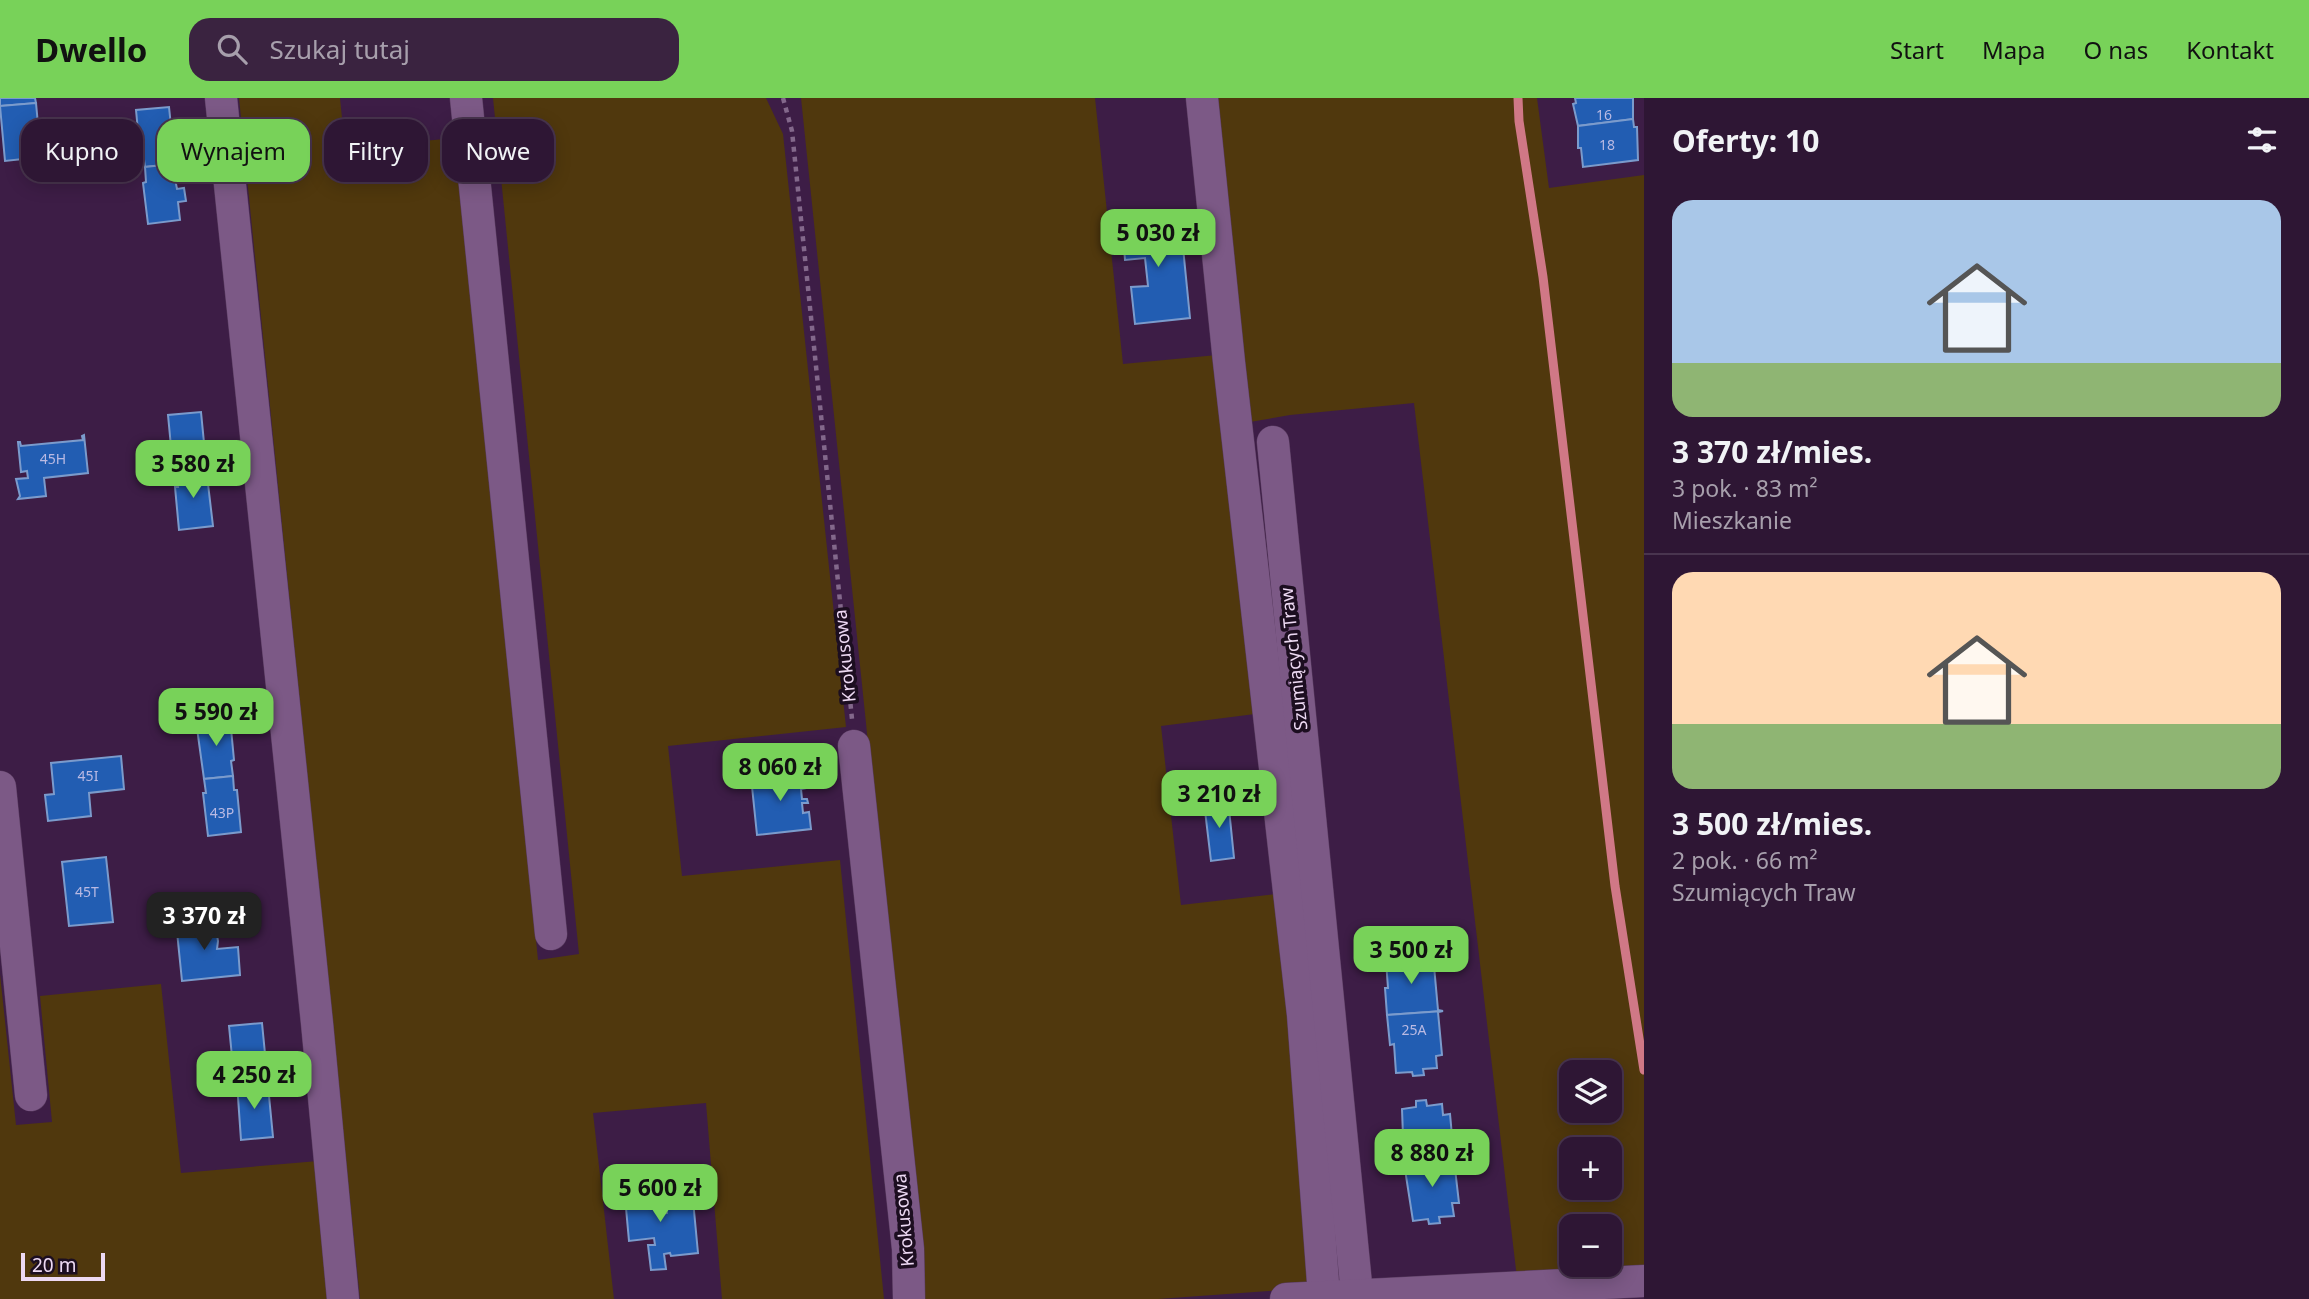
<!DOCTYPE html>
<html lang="pl">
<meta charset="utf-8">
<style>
body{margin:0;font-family:"Noto Sans",sans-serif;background:#3a2340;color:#f1f3f6;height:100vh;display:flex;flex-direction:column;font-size:26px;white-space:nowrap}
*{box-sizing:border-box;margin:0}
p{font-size:23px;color:#a79fac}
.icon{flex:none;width:38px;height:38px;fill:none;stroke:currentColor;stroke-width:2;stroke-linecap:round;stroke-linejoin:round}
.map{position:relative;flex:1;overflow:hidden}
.drawer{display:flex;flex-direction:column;background:#2e1634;width:665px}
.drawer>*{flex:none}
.guide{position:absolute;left:21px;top:21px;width:665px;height:63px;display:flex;gap:14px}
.buttons{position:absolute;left:1559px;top:962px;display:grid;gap:14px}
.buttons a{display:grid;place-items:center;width:63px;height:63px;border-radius:14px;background:#2e1634;box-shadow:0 4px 18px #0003,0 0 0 2px #49354f;font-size:35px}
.scale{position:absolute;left:21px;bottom:18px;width:84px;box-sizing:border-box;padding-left:7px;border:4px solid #edd9f3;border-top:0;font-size:19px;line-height:24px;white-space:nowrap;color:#edd9f3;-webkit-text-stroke:5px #1c0e20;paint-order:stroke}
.price{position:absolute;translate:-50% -60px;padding:0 16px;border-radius:14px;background:#78d259;color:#111;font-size:23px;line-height:46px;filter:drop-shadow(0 2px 4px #0008)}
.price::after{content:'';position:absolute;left:50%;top:42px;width:21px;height:16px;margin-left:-10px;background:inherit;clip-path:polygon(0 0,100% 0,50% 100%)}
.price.active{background:#222;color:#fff}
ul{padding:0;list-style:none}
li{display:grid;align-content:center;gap:14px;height:371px;padding:0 28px}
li+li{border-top:2px solid #49354f}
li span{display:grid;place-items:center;height:217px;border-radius:21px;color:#555}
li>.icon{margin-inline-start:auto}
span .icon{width:126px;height:126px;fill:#fffc;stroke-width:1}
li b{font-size:30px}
h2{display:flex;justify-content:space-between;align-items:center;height:84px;padding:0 28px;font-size:30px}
.tag{padding:0 24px;border-radius:21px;background:#2e1634;box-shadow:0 4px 18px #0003,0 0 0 2px #49354f;font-size:24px;line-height:63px}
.tag.active{background:#78d259;color:#111}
header{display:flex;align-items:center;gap:42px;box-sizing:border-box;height:98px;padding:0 35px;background:#78d259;color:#111}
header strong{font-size:33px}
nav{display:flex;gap:38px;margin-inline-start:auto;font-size:24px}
.search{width:490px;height:63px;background:#3a2340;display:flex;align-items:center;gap:18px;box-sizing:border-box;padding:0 24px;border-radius:21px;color:#a79fac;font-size:26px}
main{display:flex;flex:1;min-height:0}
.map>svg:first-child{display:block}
</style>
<header>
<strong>Dwello</strong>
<div class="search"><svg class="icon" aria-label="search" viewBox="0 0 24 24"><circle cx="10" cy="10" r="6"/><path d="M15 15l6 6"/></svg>Szukaj tutaj</div>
<nav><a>Start</a><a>Mapa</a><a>O nas</a><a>Kontakt</a></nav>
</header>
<main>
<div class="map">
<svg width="1644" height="1201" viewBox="0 0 1644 1201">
<rect width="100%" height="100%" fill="#3d1d46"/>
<g fill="#50380d" fill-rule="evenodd">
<polygon points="239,0 340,0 345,50 456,40 538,862 579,856 493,0 766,0 783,36 846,629 668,648 682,778 840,762 884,1201 722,1201 706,1005 593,1015 614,1201 360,1201"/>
<polygon points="801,0 1095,0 1123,266 1217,257 1255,616 1161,628 1181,807 1276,796 1312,1190 1158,1201 921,1201 866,625"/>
<path d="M 1214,0 L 1537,0 L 1549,90 L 1644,77 L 1644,1174 L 1517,1180 L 1414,305 L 1290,317 L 1250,324 ZM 1572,975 L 1610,975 L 1610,1013 L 1572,1013 ZM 1572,1052 L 1610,1052 L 1610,1090 L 1572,1090 ZM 1572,1129 L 1610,1129 L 1610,1167 L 1572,1167 Z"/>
<polygon points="0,876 16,1027 52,1024 40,898 161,886 181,1075 318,1063 334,1201 0,1201"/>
</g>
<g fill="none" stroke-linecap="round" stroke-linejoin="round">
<polyline stroke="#d07886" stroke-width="9" points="1518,0 1519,23 1543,179 1615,788 1644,972"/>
</g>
<g fill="#225db2" stroke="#7b9bcc" stroke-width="2">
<polygon points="0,0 35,0 36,5 0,8"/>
<polygon points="1575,0 1633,0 1633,21 1578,28 1573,6 1576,5"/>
<polygon points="36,5 41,59 5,63 0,8"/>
<polygon points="169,9 171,28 178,27 179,40 172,41 172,66 145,69 143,53 140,54 136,12"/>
<polygon points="1633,21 1634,29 1637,29 1638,62 1583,69 1581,50 1578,50 1578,28"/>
<polygon points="172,66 177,91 184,90 186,103 178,104 180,122 148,126 143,85 146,84 145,69"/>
<polygon points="1180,119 1190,220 1135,226 1131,189 1148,188 1145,160 1125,162 1122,124"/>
<polygon points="201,314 205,355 203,356 204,371 176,374 175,358 172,359 168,317"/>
<polygon points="84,337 88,375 44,380 46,398 18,401 20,398 16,381 28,380 27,373 21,374 18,344 20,344 21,348 83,342 82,338"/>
<polygon points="204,371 206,386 208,386 213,428 179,432 175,389 178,389 176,374"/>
<polygon points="230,620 234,662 231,663 233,678 204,681 196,623"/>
<polygon points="121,658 124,691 89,695 91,718 48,723 45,697 54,696 51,665"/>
<polygon points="805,673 807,690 801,691 802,701 807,701 808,705 802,705 803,715 809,714 811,731 757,737 751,679"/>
<polygon points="233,678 234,692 237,692 241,734 208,738 203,695 206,695 204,681"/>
<polygon points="1228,701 1234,760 1211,763 1204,704"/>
<polygon points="106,759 113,824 69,828 62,764"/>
<polygon points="214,820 218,843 217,851 238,849 240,877 182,883 176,824"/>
<polygon points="1410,854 1410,860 1426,858 1427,869 1434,868 1438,912 1443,913 1387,917 1385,890 1388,890 1386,863 1400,861 1399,855"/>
<polygon points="1443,913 1438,914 1442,957 1436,958 1437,970 1423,971 1424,977 1413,978 1412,974 1396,975 1394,946 1390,947 1387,917"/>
<polygon points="262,925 266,966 263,966 265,982 237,985 236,969 233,969 229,928"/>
<polygon points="265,982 267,998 269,998 273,1039 241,1042 237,985"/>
<polygon points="1426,1002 1427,1008 1442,1006 1443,1017 1450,1016 1454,1060 1459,1060 1404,1065 1402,1011 1416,1009 1416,1003"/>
<polygon points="1459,1060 1454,1062 1459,1105 1452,1105 1454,1118 1439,1119 1440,1125 1429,1126 1428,1121 1413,1123 1404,1065"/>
<polygon points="657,1084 660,1116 667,1115 666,1105 693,1102 698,1155 671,1158 670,1155 664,1156 666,1171 651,1172 648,1147 655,1147 654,1140 629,1143 624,1088"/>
</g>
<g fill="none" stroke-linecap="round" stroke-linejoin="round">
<defs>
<g id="minor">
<polyline points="221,0 317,925 343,1201"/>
<polyline points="466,0 551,836"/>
<polyline points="1202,0 1229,264 1303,917 1324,1198"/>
<polyline points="1273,344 1357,1196"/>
<polyline points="854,648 908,1151 909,1201"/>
<polyline points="0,689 31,997"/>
<polyline points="1286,1201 1644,1183"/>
</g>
</defs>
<use href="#minor" stroke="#583b5f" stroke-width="33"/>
<polyline stroke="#83688b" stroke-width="4.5" stroke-dasharray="5 5" stroke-linecap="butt" points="783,0 792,33 852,621"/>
<use href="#minor" stroke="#7c5986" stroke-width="32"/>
</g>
<g text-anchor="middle" stroke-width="7" stroke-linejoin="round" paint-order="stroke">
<g font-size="14" fill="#babae3">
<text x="1604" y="22">16</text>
<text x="1607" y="52">18</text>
<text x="53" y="366">45H</text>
<text x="88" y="683">45I</text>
<text x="222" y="720">43P</text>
<text x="87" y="799">45T</text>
<text x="1414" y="937">25A</text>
</g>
<g font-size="18" fill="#edd9f3" stroke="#1c0e20">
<text transform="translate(845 558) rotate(-96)" y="6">Krokusowa</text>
<text transform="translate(1294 561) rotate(-96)" y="6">Szumiących Traw</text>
<text transform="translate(904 1122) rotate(-95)" y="6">Krokusowa</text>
</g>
</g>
</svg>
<div class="buttons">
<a><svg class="icon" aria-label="layers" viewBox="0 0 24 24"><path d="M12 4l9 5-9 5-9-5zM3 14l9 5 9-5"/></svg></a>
<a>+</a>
<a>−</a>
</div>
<div class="scale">20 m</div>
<b class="price" style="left:1158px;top:171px">5 030 zł</b>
<b class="price" style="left:193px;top:402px">3 580 zł</b>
<b class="price" style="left:216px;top:650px">5 590 zł</b>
<b class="price" style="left:780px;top:705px">8 060 zł</b>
<b class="price" style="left:1219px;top:732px">3 210 zł</b>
<b class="price active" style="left:204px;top:854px">3 370 zł</b>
<b class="price" style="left:1411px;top:888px">3 500 zł</b>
<b class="price" style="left:254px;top:1013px">4 250 zł</b>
<b class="price" style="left:1432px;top:1091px">8 880 zł</b>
<b class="price" style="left:660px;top:1126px">5 600 zł</b>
<div class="guide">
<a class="tag">Kupno</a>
<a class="tag active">Wynajem</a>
<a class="tag">Filtry</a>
<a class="tag">Nowe</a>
</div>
</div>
<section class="drawer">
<h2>Oferty: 10<svg class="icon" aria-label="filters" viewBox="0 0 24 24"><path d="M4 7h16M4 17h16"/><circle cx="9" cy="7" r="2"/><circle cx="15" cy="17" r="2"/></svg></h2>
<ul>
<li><span style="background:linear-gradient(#a9c7e8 75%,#8fb573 0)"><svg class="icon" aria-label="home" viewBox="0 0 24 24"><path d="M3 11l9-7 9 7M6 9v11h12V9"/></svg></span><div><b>3 370 zł/mies.</b><p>3 pok. · 83 m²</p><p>Mieszkanie</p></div></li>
<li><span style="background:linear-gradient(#ffd9b3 70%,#8fb573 0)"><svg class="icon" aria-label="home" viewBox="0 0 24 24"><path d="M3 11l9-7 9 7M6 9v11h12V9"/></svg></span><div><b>3 500 zł/mies.</b><p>2 pok. · 66 m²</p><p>Szumiących Traw</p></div></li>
</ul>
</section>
</main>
